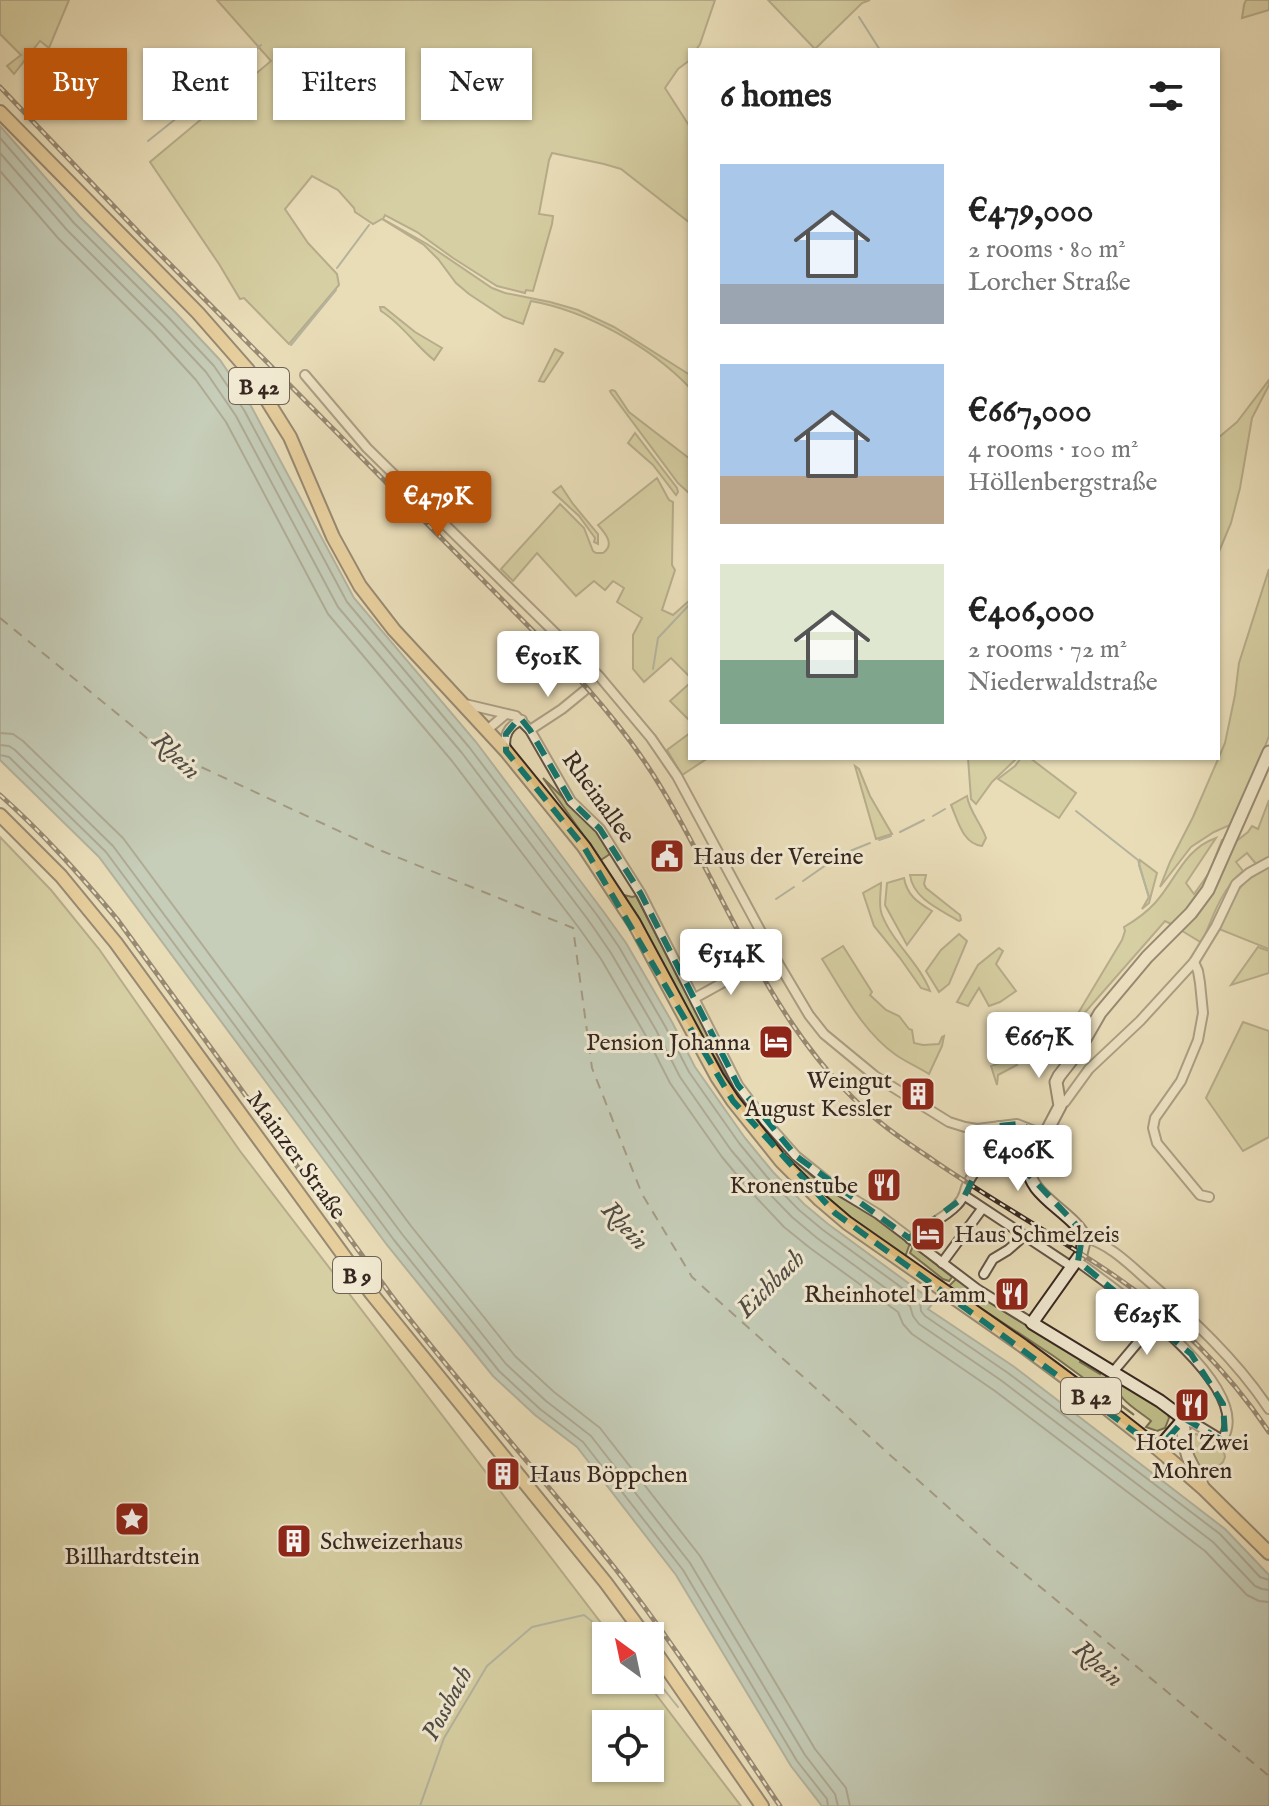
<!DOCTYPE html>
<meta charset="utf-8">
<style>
body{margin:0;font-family:"IM FELL English",serif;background:#f6f6f6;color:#222;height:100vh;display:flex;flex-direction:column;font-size:30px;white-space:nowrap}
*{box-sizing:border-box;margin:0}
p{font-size:26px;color:#767676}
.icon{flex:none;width:44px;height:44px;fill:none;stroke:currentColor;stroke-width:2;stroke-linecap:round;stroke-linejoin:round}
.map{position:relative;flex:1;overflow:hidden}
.drawer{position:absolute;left:688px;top:48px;width:532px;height:712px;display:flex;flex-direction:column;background:#fff;border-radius:0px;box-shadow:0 2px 6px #0004}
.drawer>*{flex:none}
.guide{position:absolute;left:24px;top:48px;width:544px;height:72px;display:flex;gap:16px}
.needle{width:52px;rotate:327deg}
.buttons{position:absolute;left:592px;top:1622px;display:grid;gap:16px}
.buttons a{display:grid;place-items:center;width:72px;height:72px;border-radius:0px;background:#fff;box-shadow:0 2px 6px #0004;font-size:40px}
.price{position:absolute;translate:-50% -68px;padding:0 18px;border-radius:8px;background:#fff;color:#222;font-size:26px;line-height:52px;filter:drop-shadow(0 2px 4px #0008)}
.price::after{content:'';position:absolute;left:50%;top:48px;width:24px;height:18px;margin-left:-12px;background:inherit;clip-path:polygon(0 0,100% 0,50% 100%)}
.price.current{background:#b45309;color:#fff}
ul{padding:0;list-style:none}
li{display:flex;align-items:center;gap:24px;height:200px;padding:0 32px}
li span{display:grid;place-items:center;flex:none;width:224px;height:160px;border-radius:0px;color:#555}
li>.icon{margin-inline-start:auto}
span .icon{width:96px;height:96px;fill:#fffc;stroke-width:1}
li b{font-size:34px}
h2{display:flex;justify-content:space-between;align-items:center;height:96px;padding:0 32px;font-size:34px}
.chip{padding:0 28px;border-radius:0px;background:#fff;box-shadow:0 2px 6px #0004;font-size:28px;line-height:72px}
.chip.current{background:#b45309;color:#fff}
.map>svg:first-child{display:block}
</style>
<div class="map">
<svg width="1269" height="1806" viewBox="0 0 1269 1806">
<rect width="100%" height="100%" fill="#e9ddb8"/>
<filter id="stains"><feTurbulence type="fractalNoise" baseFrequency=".0025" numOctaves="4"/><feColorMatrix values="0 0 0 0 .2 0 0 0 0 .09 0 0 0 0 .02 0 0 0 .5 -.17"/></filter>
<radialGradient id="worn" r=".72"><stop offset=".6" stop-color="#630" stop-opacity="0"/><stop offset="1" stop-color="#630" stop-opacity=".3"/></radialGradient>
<g fill="#bfbe89" stroke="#7a7254" stroke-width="2" fill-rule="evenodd">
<polygon points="0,0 69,0 49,48 40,41 14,74 7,66 21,55 0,34"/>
<path d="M 217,0 L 715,0 L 700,44 L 696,50 L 690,50 L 690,60 L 678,69 L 665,88 L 690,127 L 690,223 L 621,169 L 604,164 L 552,153 L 549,160 L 539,214 L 553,216 L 552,224 L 533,291 L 526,290 L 525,293 L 497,286 L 453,258 L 417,232 L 385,215 L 383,219 L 427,244 L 492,288 L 505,293 L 550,302 L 578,310 L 614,327 L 690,375 L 690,388 C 651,347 587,311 531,301 L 523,324 L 504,317 L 469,294 L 456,283 L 438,259 L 424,245 L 382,219 L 373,224 L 355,212 L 354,208 L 338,190 L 312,176 L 285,209 L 308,243 L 337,274 L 339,285 L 289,344 L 244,298 L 240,299 L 219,264 L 150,162 L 271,61 Z"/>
<polygon points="768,0 870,0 862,3 815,49"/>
<polygon points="1246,0 1269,0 1269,10 1242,18 1244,5"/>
<path d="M 380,307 L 384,307 L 415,332 L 442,348 L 434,360 C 415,345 402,324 381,311 Z"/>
<polygon points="555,349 563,353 544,382 539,381"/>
<polygon points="1269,380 1269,385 1252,418 1240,488 1231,523 1218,554 1218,438 1237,422"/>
<polygon points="612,390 615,391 629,412 690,459 690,494 678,483 611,393 610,391"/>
<polygon points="635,433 677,488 678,492 676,495 653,465 628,443"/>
<path d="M 657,478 L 669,500 L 673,502 L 672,565 L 675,570 L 662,610 L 673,615 L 690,600 L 690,677 L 671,658 L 644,682 L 633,669 L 633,635 L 642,618 L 617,602 L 624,588 L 613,581 L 605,590 L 594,581 L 576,596 L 537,553 L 513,581 L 501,569 L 560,504 L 584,528 L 593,551 L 596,553 L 603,553 C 615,545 606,534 598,525 Z"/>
<polygon points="561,486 573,504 598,534 598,544 594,542 595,538 579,516 553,492"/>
<polygon points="1269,569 1269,736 1252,780 1230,825 1214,832 1191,847 1160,887 1170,862 1193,817 1225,743 1235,695 1239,663"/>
<polygon points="690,683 690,719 689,720 670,701"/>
<polygon points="690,733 690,758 708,758 682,775 667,750"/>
<polygon points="968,758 1017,758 992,782 976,804 971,799"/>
<polygon points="1021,758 1030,758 1076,793 1059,818 998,779 1015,766"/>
<polygon points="855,766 859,769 870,796 892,834 876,839"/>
<polygon points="543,778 596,830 610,854 601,860"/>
<path d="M 967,796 C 969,811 981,823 986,838 L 982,846 C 963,844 958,821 951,805 Z"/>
<path d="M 1269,800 L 1269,858 L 1256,864 L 1247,853 L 1236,862 L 1243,871 C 1222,888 1212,918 1202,943 L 1179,929 L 1234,843 L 1248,832 L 1252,826 L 1258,829 Z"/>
<path d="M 0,837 L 51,890 L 99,949 L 240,1151 L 611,1636 L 606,1636 L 606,1680 L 645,1680 L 741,1806 L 0,1806 ZM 606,1724 L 650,1724 L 650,1768 L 606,1768 Z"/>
<path d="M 1216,838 L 1186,883 L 1194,894 L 1209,873 L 1222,840 L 1224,839 L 1212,875 L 1190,907 L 1173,925 L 1165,921 L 1081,1017 L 1077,1015 L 1122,940 L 1125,931 L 1124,927 C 1136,920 1146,913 1155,903 C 1176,880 1184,849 1216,838 Z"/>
<polygon points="1140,860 1157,873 1149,903 1142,909 1149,897 1139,865"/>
<polygon points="1269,866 1269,949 1219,929 1238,890 1246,881"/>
<path d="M 910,875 L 926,875 L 924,884 L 926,888 L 960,915 L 961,920 L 959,921 C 941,910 913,899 910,875 Z"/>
<path d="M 904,878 C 907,895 917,902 932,911 L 907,945 L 885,905 L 887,883 Z"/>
<path d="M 881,883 C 881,893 878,905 882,915 C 893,943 920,964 930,991 L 921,988 L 900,958 L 874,926 L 863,893 Z"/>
<path d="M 624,895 L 632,897 L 636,896 L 728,1074 L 745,1102 L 744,1102 C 698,1037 664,964 624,895 Z"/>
<polygon points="959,934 967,941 949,984 939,992 926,971 941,950"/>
<path d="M 843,946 L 872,992 L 870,995 L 886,1010 L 899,1016 L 909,1029 L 912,1030 L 914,1043 L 923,1045 L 939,1044 L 942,1037 L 944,1036 L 942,1046 L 929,1074 C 918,1067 906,1062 896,1055 C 863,1032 843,992 822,959 Z"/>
<polygon points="1258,947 1269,951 1269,973 1231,985"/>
<polygon points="999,948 1003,951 996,964 1016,991 1000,1002 989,1006 979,988 968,1006 957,1002 978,965"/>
<polygon points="1243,1022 1269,1031 1269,1137 1243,1151 1206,1098"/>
<polygon points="1013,1058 1017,1065 998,1075 997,1085 991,1066"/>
<polygon points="787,1152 812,1176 840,1197 874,1216 910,1243 905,1257 849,1216 818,1189 785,1155"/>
<polygon points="913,1246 947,1273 952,1277 949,1281 943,1279 910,1253"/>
<path d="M 956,1279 C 996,1309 1039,1332 1082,1357 L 1080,1362 L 1100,1374 L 1102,1370 L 1107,1373 C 1102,1395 1119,1402 1134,1415 L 1055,1357 L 973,1303 L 949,1286 Z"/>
<path d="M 1116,1379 L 1167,1411 L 1169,1418 L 1165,1428 L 1157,1431 L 1146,1427 L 1151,1421 C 1138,1410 1113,1398 1116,1379 Z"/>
<path d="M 1195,1434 L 1207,1436 L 1224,1452 L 1225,1457 L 1223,1462 L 1208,1477 C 1201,1470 1185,1448 1190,1439 C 1191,1436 1194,1435 1195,1434 Z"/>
</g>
<polygon fill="#9cbab9" stroke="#737f7c" stroke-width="2" points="0,126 80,217 175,312 220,360 251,406 354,598 476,742 603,911 626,943 672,1022 695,1067 745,1138 773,1172 804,1204 828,1224 934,1302 928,1309 1013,1366 1225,1529 1269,1575 1269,1806 822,1806 791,1766 676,1575 577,1447 535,1415 493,1376 387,1245 99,857 0,760"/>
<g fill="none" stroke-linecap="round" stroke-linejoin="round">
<g stroke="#69706c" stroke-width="2">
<polyline points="0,138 74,223 169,318 214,366 244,410 347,602 469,747 597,915 619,947 665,1026 689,1072 739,1143 767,1177 799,1210 823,1230 920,1301 921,1311 925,1316 1008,1373 1220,1534 1260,1577 1269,1580"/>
<polyline points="0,153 67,230 162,325 206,372 236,416 338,607 462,753 589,921 611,953 656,1030 680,1077 731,1150 760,1184 792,1217 817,1238 910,1306 913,1316 919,1324 1002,1381 1213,1542 1255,1586 1262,1589 1269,1590"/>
<polyline points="0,171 58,238 153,333 196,380 226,422 328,614 452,761 579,928 601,959 646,1036 670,1083 722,1157 751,1192 784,1227 810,1248 898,1312 903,1324 912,1334 995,1391 1205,1551 1247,1595 1259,1601 1269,1602"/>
<polyline points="0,733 13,734 23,741 123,838 411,1226 515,1356 554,1392 600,1428 700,1556 815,1749 846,1788 850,1806"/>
<polyline points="0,745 9,746 15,750 113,846 402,1234 506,1364 546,1401 591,1436 690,1563 805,1755 835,1794 838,1806"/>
<polyline points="0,755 9,757 106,852 394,1240 499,1371 540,1409 583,1442 683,1570 797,1761 827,1799 828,1806"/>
</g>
<g stroke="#737f7c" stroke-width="2">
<polyline points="859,17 880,50"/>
<polyline points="212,89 261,45"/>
<polyline points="148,141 203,97"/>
<polyline points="337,268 369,225"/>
<polyline points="291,345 336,290"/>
<polyline points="653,669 658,638 690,604"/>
<polyline points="1076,811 1138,860 1149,898"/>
<polyline points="933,816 945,809"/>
<polyline points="900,832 924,820"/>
<polyline points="879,840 891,836"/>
<polyline points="845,853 870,843"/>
<polyline points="803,881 836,858"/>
<polyline points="776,899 794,887"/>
<polyline points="650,1672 678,1707"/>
<polyline points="420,1806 444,1738 487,1666 532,1627 584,1615 610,1636"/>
</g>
<polyline stroke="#504c46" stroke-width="2" stroke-dasharray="10 8" stroke-linecap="butt" points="0,618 158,747 382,851 573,928 592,1068 642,1194 692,1277 998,1552 1269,1776"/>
<g stroke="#c5b99a" stroke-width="8" stroke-dasharray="8 4" stroke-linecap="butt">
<polyline points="584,691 594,681"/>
<polyline points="751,967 765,960"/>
</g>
<defs>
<g id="minor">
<polyline points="305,375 367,448 599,676 651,738 677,776 774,956 809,1015 824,1034 875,1076 949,1122 965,1127 977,1129 1017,1124 1045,1135"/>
<polyline points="465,704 516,716 530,730 571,801 600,829 641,894 738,1085 765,1121 796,1156 837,1189 878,1214 977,1289 1032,1323"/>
<polyline points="487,730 506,714"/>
<polyline points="530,730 562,709 584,691"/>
<path d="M 506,751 C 503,736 508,726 522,720"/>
<polyline points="1194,962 1198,971 1200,983 1203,1013 1198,1040 1181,1081 1155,1118 1153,1128 1157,1143 1200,1195 1209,1197"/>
<polyline points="695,998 751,967"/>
<polyline points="1060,1106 1065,1102 1089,1069 1140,1021 1194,962 1216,926 1236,884 1249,873 1269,862"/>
<polyline points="965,1196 1072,1267"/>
<path d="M 1085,1238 C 1108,1243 1129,1264 1146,1279 C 1191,1318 1236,1359 1269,1409"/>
<path d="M 910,1239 C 924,1226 944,1219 957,1205 C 966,1196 963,1192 968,1183 C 977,1165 996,1147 999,1126"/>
<path d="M 1077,1261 C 1112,1287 1258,1387 1222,1440 L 1194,1423 L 1182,1421"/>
<polyline points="942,1263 982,1209"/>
<polyline points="984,1274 993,1259 1008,1250 1024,1236"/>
<polyline points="1113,1372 1155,1322"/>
</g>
<g id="secondary">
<polyline points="1158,1449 1182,1421"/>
<path d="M 1204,1489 L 1188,1457 L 1183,1439 L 1184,1429 L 1180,1416 L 1160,1401 L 1032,1323 L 1081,1254 L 1085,1238 C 1075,1213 1022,1193 1030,1163 L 1060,1106 L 1056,1082 L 1059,1076 L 1077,1053 L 1100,1013 L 1147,957 L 1191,913 L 1208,890 L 1269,752"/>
</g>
<g id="primary">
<polyline points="0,112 198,313 248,370 290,437 333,537 360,586 394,630 506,751 584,847 634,923 717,1077 733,1101 781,1161 820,1200 847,1223 1023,1346 1101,1404 1158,1449 1204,1489 1269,1553"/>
<polyline points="0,815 61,876 116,943 371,1293 606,1583 645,1636"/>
<polyline points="650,1644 762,1806"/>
</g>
</defs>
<use href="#minor" stroke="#635446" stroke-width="12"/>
<use href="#secondary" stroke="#362720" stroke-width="15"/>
<use href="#primary" stroke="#362720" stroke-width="16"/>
<use href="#minor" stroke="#f1e9d1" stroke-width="8"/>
<use href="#secondary" stroke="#f1e9d1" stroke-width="11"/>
<use href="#primary" stroke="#e4be7c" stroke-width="12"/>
<defs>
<g id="rail">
<path d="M 0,87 L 146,240 L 558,656 C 597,698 633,740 662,789 C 724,892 765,1011 852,1097 C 876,1122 905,1141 933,1160 C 991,1200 1053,1234 1112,1274 C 1173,1315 1228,1371 1269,1432"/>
<path d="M 0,795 C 43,833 80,875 117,919 L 391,1295 C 462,1388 541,1475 614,1567 C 674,1643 726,1726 780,1806"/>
</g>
</defs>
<use href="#rail" stroke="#362720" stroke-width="5"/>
<use href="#rail" stroke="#f1e9d1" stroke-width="2" stroke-dasharray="6" stroke-linecap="butt"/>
</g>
<path d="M0 0H1269V1806H0ZM 522,720 L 530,730 L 571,801 L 600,829 L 641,894 L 738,1085 L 796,1156 L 909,1238 L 964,1197 L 999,1126 L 1017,1124 L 1045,1135 L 1029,1175 L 1083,1232 L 1078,1261 L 1191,1354 L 1223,1404 L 1225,1435 L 1222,1440 L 1185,1419 L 1158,1449 L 835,1213 L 733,1101 L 584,847 L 506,751 L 506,734 L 515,723 Z" fill="#e9ddb8" fill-opacity=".55" fill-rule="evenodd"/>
<path fill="none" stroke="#0f766e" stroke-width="6" stroke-dasharray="16 10" stroke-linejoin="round" d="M 522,720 L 530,730 L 571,801 L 600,829 L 641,894 L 738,1085 L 796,1156 L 909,1238 L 964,1197 L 999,1126 L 1017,1124 L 1045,1135 L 1029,1175 L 1083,1232 L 1078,1261 L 1191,1354 L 1223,1404 L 1225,1435 L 1222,1440 L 1185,1419 L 1158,1449 L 835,1213 L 733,1101 L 584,847 L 506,751 L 506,734 L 515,723 Z"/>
<defs>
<symbol id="civic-square" viewBox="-11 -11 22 22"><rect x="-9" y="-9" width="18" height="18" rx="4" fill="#8f2418" stroke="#f1e9d1"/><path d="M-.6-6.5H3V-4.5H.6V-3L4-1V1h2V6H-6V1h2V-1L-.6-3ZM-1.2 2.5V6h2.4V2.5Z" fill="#fff"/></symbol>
<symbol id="hotel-square" viewBox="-11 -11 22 22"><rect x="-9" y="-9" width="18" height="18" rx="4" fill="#8f2418" stroke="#f1e9d1"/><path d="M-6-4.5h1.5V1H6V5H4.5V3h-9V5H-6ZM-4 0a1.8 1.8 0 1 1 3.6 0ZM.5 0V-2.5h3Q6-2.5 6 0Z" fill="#fff"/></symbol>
<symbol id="building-square" viewBox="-11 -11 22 22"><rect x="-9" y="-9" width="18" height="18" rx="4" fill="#8f2418" stroke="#f1e9d1"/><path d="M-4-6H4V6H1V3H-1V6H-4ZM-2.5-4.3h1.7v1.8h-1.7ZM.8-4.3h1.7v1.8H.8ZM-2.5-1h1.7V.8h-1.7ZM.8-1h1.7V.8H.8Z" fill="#fff"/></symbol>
<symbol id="restaurant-square" viewBox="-11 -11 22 22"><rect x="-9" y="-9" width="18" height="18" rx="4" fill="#8f2418" stroke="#f1e9d1"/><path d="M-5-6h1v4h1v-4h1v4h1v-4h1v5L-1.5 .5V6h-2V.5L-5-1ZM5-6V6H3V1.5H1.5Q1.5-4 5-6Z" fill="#fff"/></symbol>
<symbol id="sight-square" viewBox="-11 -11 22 22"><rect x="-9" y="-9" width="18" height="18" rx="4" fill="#8f2418" stroke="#f1e9d1"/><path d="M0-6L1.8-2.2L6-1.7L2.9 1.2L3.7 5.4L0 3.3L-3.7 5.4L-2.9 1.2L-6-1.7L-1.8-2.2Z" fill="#fff"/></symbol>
</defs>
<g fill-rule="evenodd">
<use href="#civic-square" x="647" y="836" width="40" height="40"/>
<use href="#hotel-square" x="756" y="1022" width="40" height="40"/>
<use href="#building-square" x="898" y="1074" width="40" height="40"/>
<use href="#restaurant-square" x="864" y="1165" width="40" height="40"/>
<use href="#hotel-square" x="908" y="1214" width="40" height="40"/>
<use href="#restaurant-square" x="992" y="1274" width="40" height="40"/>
<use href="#restaurant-square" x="1172" y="1385" width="40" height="40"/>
<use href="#building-square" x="483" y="1454" width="40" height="40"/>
<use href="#sight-square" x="112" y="1499" width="40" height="40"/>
<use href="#building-square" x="274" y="1521" width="40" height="40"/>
</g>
<g text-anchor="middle" stroke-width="6" stroke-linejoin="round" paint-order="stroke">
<g fill="#f1e9d1" stroke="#6e6155" stroke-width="2">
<rect x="229" y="368" width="60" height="36" rx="6"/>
<rect x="333" y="1257" width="48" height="36" rx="6"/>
<rect x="1061" y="1378" width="60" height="36" rx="6"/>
</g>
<g font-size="22" font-weight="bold" fill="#362720">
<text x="259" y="394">B 42</text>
<text x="357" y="1283">B 9</text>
<text x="1091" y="1404">B 42</text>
</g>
<g font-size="24" fill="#362720" stroke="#f1e9d1">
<text transform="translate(599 797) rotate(54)" y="8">Rheinallee</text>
<text transform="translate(297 1155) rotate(54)" y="8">Mainzer Straße</text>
</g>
<g font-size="24" fill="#362720" stroke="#f1e9d1" text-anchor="start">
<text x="693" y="864">Haus der Vereine</text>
<text x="750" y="1050" text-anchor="end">Pension Johanna</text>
<text x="892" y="1088" text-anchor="end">Weingut<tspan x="892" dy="28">August Kessler</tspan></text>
<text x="858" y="1193" text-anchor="end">Kronenstube</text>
<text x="954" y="1242">Haus Schmelzeis</text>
<text x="986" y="1302" text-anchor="end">Rheinhotel Lamm</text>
<text x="1192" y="1450" text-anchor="middle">Hotel Zwei<tspan x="1192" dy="28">Mohren</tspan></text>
<text x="529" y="1482">Haus Böppchen</text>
<text x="320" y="1549">Schweizerhaus</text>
<text x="132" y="1564" text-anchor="middle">Billhardtstein</text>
</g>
<g font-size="26" font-style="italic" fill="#504c46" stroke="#f1e9d1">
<text transform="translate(177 755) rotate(44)" y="9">Rhein</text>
<text transform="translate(626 1225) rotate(47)" y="9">Rhein</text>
<text transform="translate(770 1283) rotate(-45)" y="9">Eichbach</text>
<text transform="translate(1099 1663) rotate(41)" y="9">Rhein</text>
<text transform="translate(446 1703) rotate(-62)" y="9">Possbach</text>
</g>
</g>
<rect width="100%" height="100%" filter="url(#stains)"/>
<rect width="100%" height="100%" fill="url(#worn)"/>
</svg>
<div class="buttons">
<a><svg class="needle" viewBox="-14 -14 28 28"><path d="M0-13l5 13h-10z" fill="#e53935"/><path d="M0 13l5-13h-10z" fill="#767676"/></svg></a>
<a><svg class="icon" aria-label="locate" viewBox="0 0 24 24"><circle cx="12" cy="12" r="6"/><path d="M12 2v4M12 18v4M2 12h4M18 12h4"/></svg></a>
</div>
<b class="price current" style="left:438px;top:539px">€479K</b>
<b class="price" style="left:548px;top:699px">€501K</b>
<b class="price" style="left:731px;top:997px">€514K</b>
<b class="price" style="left:1039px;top:1080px">€667K</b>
<b class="price" style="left:1018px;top:1193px">€406K</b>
<b class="price" style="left:1147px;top:1357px">€625K</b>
<div class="guide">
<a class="chip current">Buy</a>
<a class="chip">Rent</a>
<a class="chip">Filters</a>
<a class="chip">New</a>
</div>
<section class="drawer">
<h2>6 homes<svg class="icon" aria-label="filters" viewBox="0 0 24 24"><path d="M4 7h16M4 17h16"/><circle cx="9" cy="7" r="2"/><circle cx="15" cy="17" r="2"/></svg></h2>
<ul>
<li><span style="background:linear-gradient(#a9c7e8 75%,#9aa5b1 0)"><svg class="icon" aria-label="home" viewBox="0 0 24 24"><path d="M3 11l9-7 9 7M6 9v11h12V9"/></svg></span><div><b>€479,000</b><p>2 rooms · 80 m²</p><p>Lorcher Straße</p></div></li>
<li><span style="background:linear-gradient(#a9c7e8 70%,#b9a48a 0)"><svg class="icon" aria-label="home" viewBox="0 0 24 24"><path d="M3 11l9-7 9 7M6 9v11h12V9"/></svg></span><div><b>€667,000</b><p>4 rooms · 100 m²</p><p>Höllenbergstraße</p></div></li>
<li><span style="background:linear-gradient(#dfe7d0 60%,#7fa58c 0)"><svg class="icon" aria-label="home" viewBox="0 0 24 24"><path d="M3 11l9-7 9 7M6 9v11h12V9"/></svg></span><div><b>€406,000</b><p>2 rooms · 72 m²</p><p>Niederwaldstraße</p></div></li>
</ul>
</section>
</div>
